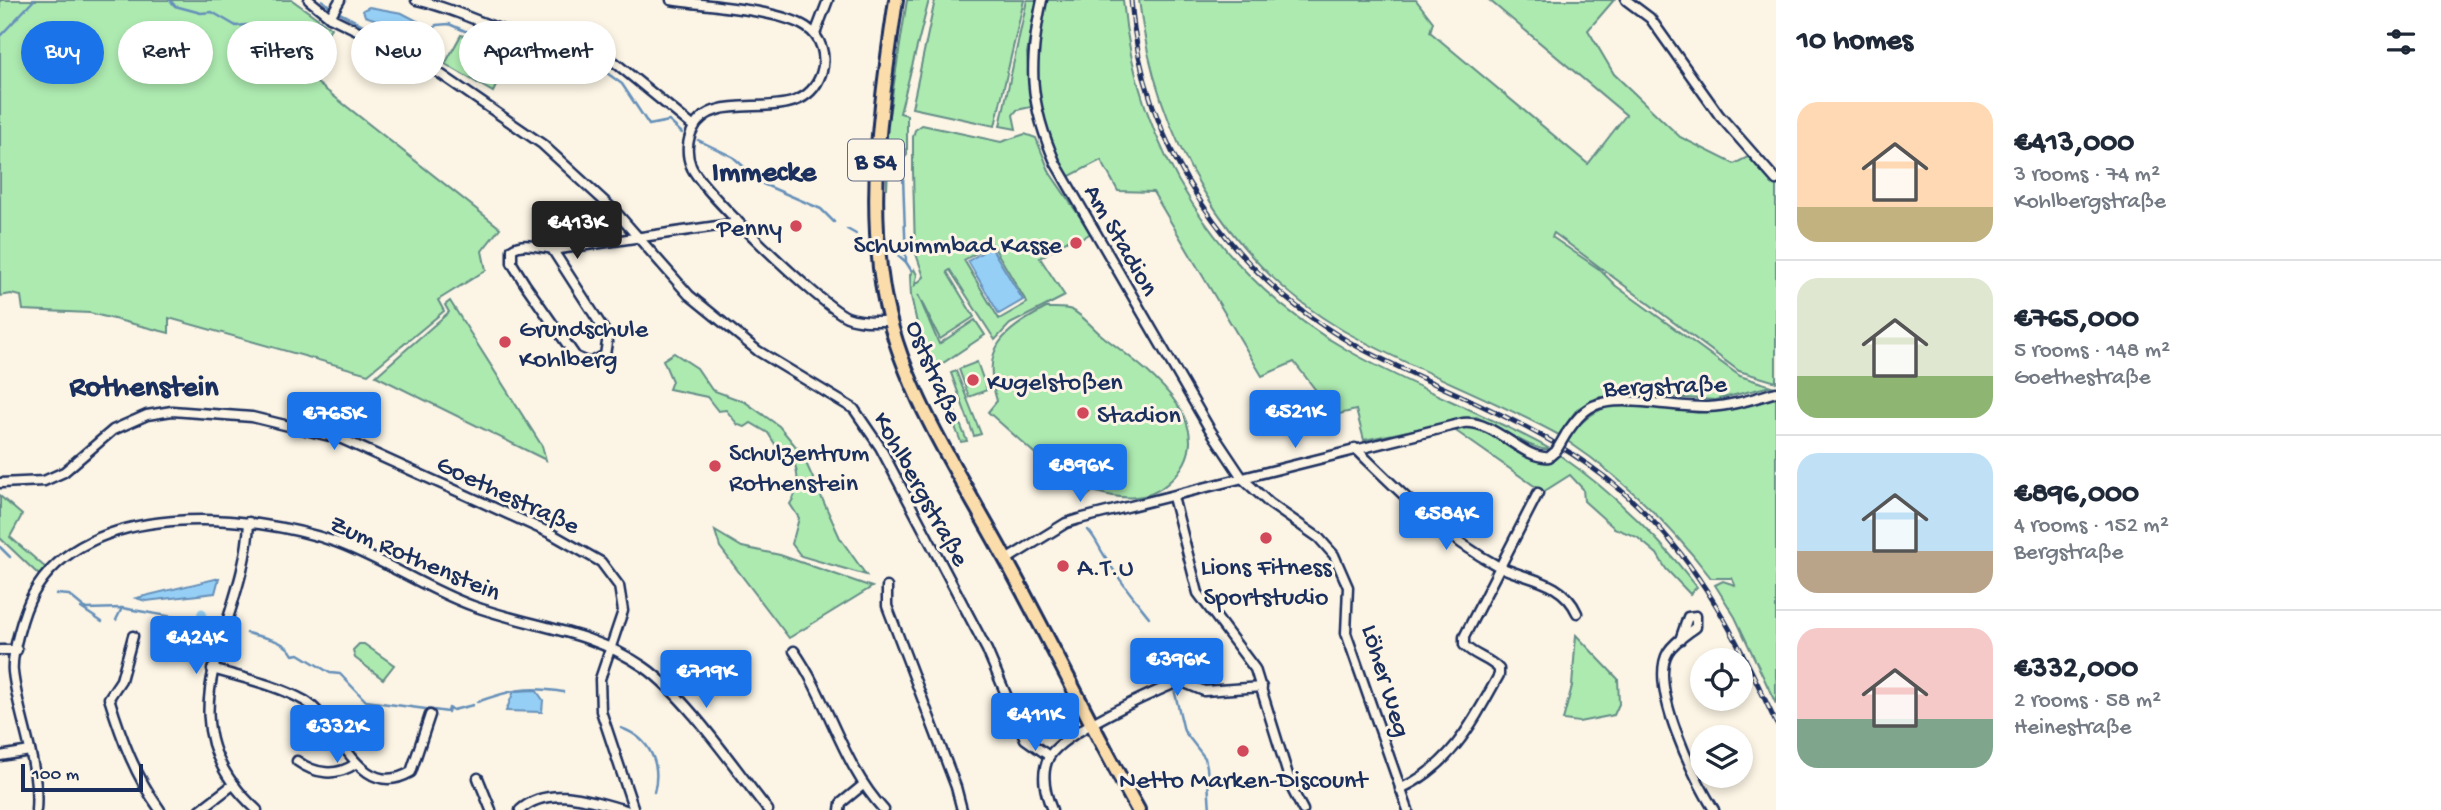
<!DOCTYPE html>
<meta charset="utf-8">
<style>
body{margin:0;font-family:"Gochi Hand",sans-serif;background:#f2f2f3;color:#1f2937;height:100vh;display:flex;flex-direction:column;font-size:26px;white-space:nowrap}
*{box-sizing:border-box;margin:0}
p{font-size:23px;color:#747a83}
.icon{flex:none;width:38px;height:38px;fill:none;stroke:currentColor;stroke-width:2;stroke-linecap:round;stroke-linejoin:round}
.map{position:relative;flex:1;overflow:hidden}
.details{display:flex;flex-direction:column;background:#fff;width:665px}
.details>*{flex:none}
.hud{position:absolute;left:21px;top:21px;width:665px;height:63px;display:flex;gap:14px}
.tools{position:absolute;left:1690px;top:648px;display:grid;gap:14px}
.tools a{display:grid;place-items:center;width:63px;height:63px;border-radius:50%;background:#fff;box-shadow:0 4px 10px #0003;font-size:35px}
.scale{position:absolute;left:21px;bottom:18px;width:122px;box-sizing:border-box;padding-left:7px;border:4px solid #1b2f5e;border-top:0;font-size:19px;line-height:24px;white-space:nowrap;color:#1b2f5e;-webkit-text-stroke:5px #fcf5e5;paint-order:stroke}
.price{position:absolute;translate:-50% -60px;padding:0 16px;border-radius:7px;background:#1a73e8;color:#fff;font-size:23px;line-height:46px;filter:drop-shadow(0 2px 4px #0008)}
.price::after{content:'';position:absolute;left:50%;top:42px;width:21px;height:16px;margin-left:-10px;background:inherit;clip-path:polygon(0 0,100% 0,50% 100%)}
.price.active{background:#222;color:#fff}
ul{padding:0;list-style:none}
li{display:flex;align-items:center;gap:21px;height:175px;padding:0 21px}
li+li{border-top:2px solid #e0e1e3}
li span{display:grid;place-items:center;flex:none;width:196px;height:140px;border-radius:21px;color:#555}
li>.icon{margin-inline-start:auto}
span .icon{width:84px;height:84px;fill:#fffc;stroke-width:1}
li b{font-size:30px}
h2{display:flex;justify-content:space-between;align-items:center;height:84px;padding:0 21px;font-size:30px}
.tag{padding:0 24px;border-radius:32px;background:#fff;box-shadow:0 4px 10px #0003;font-size:24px;line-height:63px}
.tag.active{background:#1a73e8;color:#fff}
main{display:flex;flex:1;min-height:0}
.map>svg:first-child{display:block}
</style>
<main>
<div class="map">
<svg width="1776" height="810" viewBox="0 0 1776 810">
<rect width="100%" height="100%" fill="#fcf5e5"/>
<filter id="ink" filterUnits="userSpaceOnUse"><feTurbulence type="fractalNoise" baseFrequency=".0143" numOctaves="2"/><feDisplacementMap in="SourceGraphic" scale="14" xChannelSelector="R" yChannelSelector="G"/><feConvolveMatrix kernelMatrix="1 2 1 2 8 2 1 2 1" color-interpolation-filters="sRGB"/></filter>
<g filter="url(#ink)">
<g fill="#adeab0" stroke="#648c87" stroke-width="2" fill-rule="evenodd">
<polygon points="0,0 292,0 331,28 302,71 500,228 482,251 486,270 438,300 444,311 368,374 169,318 169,333 90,313 23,310 21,296 11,294 0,296"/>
<polygon points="907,0 929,0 900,113 907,115 907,155 902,161 888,162 888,166 896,169 888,170 887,189 887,128"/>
<polygon points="935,0 1024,0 995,126 912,108"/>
<polygon points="1027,0 1037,0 1027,53 1031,107 1017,110 1013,115 1016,129 1000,126"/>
<path d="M 1047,0 L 1123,0 C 1136,148 1220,279 1349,351 C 1414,388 1485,413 1550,449 C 1535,453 1495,424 1476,417 L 1364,440 L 1356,410 L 1335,415 L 1294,362 L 1262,376 L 1153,192 L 1118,191 L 1101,160 L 1068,177 C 1035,111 1029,72 1047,0 Z"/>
<path d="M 1139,0 L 1416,0 L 1433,22 L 1430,32 L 1588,164 L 1626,115 L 1489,0 L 1614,0 L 1588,30 L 1614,74 L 1680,137 L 1734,164 L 1756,153 L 1776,180 L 1776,382 L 1739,371 L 1554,233 L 1552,237 L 1599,269 L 1616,286 L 1740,376 L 1771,386 L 1715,400 L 1655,396 L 1599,397 L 1577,409 L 1559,435 C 1490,397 1414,370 1344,331 C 1225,262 1155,134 1139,0 Z"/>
<polygon points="461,35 514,49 493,92 445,64"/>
<path d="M 922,125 L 1001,142 L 1025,134 L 1036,138 L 1050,173 L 1091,233 L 1078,241 L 1074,236 L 1040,258 L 1065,296 L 1010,324 L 995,340 L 950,270 L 947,272 L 974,317 L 940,339 L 918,295 L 939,344 L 975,320 L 985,335 L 928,373 L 911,296 L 910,275 L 914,269 L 917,275 L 915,285 L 924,277 L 915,251 L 913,171 L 913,137 L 915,130 ZM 992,244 L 1027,303 L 999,319 L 964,260 Z"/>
<polygon points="450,301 542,446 546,460 376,376 449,312 445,305"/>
<path d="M 1046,308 C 1053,308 1066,307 1072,310 C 1084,316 1094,330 1105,338 C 1146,369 1230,428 1168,483 C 1146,503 1119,499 1093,491 L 1085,498 L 988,412 L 997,401 C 981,347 1002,332 1046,308 Z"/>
<path d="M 674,353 L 697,368 L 712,390 L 745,402 L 779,426 L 802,454 L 840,538 L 866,575 L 801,556 L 792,544 L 799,518 L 790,504 C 802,487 798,466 788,449 L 780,452 L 768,433 L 751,423 L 745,427 L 738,425 L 726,410 L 718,411 L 707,397 L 669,389 L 672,381 L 663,360 Z"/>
<polygon points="977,362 987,390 969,397 959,369"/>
<polygon points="956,371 981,434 974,436 951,373"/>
<polygon points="942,379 967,441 961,442 937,381"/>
<path d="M 1776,396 L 1776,704 L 1735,617 L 1715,585 L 1723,581 L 1735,585 L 1732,578 L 1711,578 C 1669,523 1623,478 1566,440 C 1609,383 1638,414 1695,409 C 1722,407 1749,400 1776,396 Z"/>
<path d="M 1476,426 L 1538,459 L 1549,460 L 1558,454 C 1613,492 1656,534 1697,587 L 1690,594 L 1666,569 L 1657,554 L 1637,537 L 1614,528 L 1584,501 L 1583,489 L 1570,475 L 1543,492 L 1453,429 Z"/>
<polygon points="0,496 22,515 10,537 46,568 39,575 0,538"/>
<polygon points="715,531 742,547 780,555 872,587 789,638 720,547"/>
<polygon points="1576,635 1618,679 1619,704 1614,715 1579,722 1563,720 1572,686"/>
<polygon points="359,644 364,644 394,665 383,679 355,658 353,650"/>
</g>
<g fill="#96cff5" stroke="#658fb9" stroke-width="2">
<polygon points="369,7 402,13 429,27 427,33 405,36 388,24 365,16 363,10"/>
<polygon points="991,247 1023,300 999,314 968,261"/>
<polygon points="219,578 215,593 146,601 136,598"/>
<polygon points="536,690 543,700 542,712 506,711 514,691"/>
</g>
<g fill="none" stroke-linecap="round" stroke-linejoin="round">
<g stroke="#658fb9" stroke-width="2.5">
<polyline points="170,0 175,6 201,13 212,12 236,26 246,25 276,35 298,28 305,30 319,21"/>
<polyline points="322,0 329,6"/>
<polyline points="340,13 410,49 429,44 436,25 449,24 465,31 492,32 548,61 575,56"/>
<polyline points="0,36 34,0"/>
<polyline points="589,60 622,84 649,125 669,121 682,133"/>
<polyline points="698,140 733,157 763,184 821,209 834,222"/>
<polyline points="903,176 906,262 911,270"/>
<polyline points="847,229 856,234"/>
<polyline points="898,255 906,262"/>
<path d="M 1088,530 C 1097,540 1099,548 1106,558 C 1118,579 1134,598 1149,617"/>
<polyline points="0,547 10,557"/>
<polyline points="56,594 69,595 86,609 122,608 179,618"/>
<polyline points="81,608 102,622"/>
<polyline points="188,619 208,623"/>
<polyline points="116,620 122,608"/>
<path d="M 247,633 C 263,638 285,639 293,655 L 299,654 L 330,673 L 340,674 L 366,701 L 448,712 L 449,708 L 453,710 L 473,705"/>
<polyline points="1174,689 1184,731 1205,758 1207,767 1210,810"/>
<path d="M 477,702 C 510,690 528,686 563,692"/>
<path d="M 621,728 C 649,738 662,763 654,792"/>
</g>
<polyline stroke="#96cff5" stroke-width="9" points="200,620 202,613"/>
<defs>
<g id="street">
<polyline points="309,0 330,17 426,64 542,144 615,211 689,295 758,351 854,409 880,447 987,650 1025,739 1049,756"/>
<path d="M 416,0 C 455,8 489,28 528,38 C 554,46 581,45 607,56 L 694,127"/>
<path d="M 671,0 C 706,6 778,9 806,27 C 822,37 827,57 821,74 C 801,132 716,83 693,129 C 687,140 686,154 691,166 C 700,190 822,306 847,317 C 860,322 875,321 889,321"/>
<path d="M 1042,0 C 1028,65 1029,103 1056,164 L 1209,428 L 1243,479 L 1269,503 L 1319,538 L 1334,555 L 1348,587 L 1346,633 L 1408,810"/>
<polyline points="1626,0 1650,18 1719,115 1776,180"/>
<polyline points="330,17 340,0"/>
<polyline points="815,34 828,0"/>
<path d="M 552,249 L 608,336 L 605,355 L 590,363 L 576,357 L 525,284 L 512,263 L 512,249 C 525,240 544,250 559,249 C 616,241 674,232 731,224 L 736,219"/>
<path d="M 1566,434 C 1573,424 1582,411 1593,406 C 1621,394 1675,408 1707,407 C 1731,406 1753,399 1776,392"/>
<path d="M 1355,448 C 1399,491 1441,535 1496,565 C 1525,580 1562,579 1577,613"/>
<polyline points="0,483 44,481 64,472 113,430 147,415 172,411 252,417 342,439 550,533 601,562 619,586 623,611 600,679 601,711 634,810"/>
<polyline points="1173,497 1198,593 1255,669 1293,791 1303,810"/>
<path d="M 249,522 C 245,627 155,718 257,810"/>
<path d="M 1006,560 L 1066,523 L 1079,519 L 1463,423 C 1496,420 1522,460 1549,457 L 1556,451"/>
<polyline points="887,587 887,606 956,787 962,810"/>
<path d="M 133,636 L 121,680 L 109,698 C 122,740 135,775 160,810"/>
<path d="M 1680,640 L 1688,617 L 1696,616 L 1696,627 C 1687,634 1674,642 1668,652 C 1648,686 1695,779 1714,810"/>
<polyline points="0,650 17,650"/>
<path d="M 794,651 C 829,701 842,765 884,810"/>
<path d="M 212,669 C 243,678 277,685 305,701 C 339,721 357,803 411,772 L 430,715"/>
<polyline points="0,756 30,751"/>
<path d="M 297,761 C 315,774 336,777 355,764"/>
<polyline points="478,778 491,810"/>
<path d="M 1400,789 C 1451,766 1473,722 1499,675 L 1499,669 C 1489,658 1474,656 1464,645 L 1464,637 L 1538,493"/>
<path d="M 36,810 C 40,764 18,717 13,672 C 11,654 24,610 33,594 C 85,499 250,512 336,542 C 383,559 426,589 473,606 C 534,628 588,629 644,667 C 685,695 736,770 768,810"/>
<polyline points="200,810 234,784"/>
<path d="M 520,810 C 549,784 592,801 626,810"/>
<polyline points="840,810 841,803 863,785"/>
<path d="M 1052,810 C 1045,793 1040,774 1049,757 C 1063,732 1152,693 1180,681 L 1204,691 L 1262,687"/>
</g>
<path id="primary" d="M 896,0 C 882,96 867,192 883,289 C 899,387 961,476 1007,562 C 1052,644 1092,728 1138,810"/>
</defs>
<use href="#street" stroke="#1b2f5e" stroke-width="13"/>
<use href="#primary" stroke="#1b2f5e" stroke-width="18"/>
<use href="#street" stroke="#fcf5e5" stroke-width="8"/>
<use href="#primary" stroke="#fbddab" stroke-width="12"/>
<defs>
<path id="rail" d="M 1131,0 C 1142,148 1233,281 1364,350 C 1445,392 1533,421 1606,478 C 1691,545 1732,628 1776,723"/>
</defs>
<use href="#rail" stroke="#1b2f5e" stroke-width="5"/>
<use href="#rail" stroke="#fcf5e5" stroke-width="2.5" stroke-dasharray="8" stroke-linecap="butt"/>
<defs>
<polyline id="street-bridge" points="1556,451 1566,434"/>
</defs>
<use href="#street-bridge" stroke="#1b2f5e" stroke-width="13" stroke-linecap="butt"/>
<use href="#street-bridge" stroke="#fcf5e5" stroke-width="8"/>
</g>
</g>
<g fill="#d1495b" stroke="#fcf5e5" stroke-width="2.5">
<circle cx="796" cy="226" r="7"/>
<circle cx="1076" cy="243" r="7"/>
<circle cx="505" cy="342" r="7"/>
<circle cx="973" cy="380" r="7"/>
<circle cx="1083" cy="413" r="7"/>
<circle cx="715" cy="466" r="7"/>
<circle cx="1266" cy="538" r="7"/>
<circle cx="1063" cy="566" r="7"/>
<circle cx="1243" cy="751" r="7"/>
</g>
<g text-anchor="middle" stroke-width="6" stroke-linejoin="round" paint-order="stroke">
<rect fill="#fcf5e5" stroke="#5e6a86" stroke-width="2" x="848" y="139.5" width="56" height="41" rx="5"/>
<g font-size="24" font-weight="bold" fill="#1b2f5e">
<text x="876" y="168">B 54</text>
</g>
<g font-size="26" fill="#1b2f5e" stroke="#fcf5e5" text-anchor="start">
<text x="782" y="235" text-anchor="end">Penny</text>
<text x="1062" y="252" text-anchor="end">Schwimmbad Kasse</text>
<text x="519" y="336">Grundschule<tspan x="519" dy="30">Kohlberg</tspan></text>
<text x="987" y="389">Kugelstoßen</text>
<text x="1097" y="422">Stadion</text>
<text x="729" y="460">Schulzentrum<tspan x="729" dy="30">Rothenstein</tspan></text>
<text x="1266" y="574" text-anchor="middle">Lions Fitness<tspan x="1266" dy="30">Sportstudio</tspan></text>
<text x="1077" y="575">A.T.U</text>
<text x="1243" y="787" text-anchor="middle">Netto Marken-Discount</text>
</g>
<g font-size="26" fill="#1b2f5e" stroke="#fcf5e5">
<text transform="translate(1123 239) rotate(60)" y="9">Am Stadion</text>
<text transform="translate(936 371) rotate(67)" y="9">Oststraße</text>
<text transform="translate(1665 384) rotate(-2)" y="9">Bergstraße</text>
<text transform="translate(923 488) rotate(61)" y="9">Kohlbergstraße</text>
<text transform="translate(509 493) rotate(25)" y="9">Goethestraße</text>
<text transform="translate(416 556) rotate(23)" y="9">Zum Rothenstein</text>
<text transform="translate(1388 680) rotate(73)" y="9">Löher Weg</text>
</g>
<g font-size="30" font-weight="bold" fill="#1b2f5e" stroke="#fcf5e5">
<text x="764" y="180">Immecke</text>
<text x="144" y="395">Rothenstein</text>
</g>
</g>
</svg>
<div class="tools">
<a><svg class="icon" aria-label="locate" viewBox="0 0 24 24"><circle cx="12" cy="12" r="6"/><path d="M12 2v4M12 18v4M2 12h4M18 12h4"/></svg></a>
<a><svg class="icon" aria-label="layers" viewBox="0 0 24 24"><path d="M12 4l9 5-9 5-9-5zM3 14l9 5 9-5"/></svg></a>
</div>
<div class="scale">100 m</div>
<b class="price active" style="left:577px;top:261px">€413K</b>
<b class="price" style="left:1295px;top:450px">€521K</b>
<b class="price" style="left:334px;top:452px">€765K</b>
<b class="price" style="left:1080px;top:504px">€896K</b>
<b class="price" style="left:1446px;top:552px">€584K</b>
<b class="price" style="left:196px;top:676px">€424K</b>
<b class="price" style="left:1177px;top:698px">€396K</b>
<b class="price" style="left:706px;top:710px">€719K</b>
<b class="price" style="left:1035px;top:753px">€411K</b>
<b class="price" style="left:337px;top:765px">€332K</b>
<div class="hud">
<a class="tag active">Buy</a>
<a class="tag">Rent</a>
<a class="tag">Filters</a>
<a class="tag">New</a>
<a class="tag">Apartment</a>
</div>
</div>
<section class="details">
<h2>10 homes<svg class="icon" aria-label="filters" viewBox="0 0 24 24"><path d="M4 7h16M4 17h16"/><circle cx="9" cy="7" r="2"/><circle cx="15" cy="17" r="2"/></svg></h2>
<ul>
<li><span style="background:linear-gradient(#ffd9b3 75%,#c2b280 0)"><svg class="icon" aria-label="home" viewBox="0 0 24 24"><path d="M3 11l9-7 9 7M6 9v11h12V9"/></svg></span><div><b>€413,000</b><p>3 rooms · 74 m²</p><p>Kohlbergstraße</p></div></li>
<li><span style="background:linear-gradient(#dfe7d0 70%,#8fb573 0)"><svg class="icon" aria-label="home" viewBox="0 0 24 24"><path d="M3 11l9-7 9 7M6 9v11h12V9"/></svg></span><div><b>€765,000</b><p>5 rooms · 148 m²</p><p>Goethestraße</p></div></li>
<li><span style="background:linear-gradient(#bfe0f5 70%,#b9a48a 0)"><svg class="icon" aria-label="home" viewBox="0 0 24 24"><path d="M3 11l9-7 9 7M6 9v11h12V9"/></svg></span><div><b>€896,000</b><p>4 rooms · 152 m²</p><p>Bergstraße</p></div></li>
<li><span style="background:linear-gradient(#f6c9c9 65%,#7fa58c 0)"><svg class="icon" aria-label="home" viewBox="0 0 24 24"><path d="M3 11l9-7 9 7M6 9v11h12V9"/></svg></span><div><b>€332,000</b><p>2 rooms · 58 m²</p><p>Heinestraße</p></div></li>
</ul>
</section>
</main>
